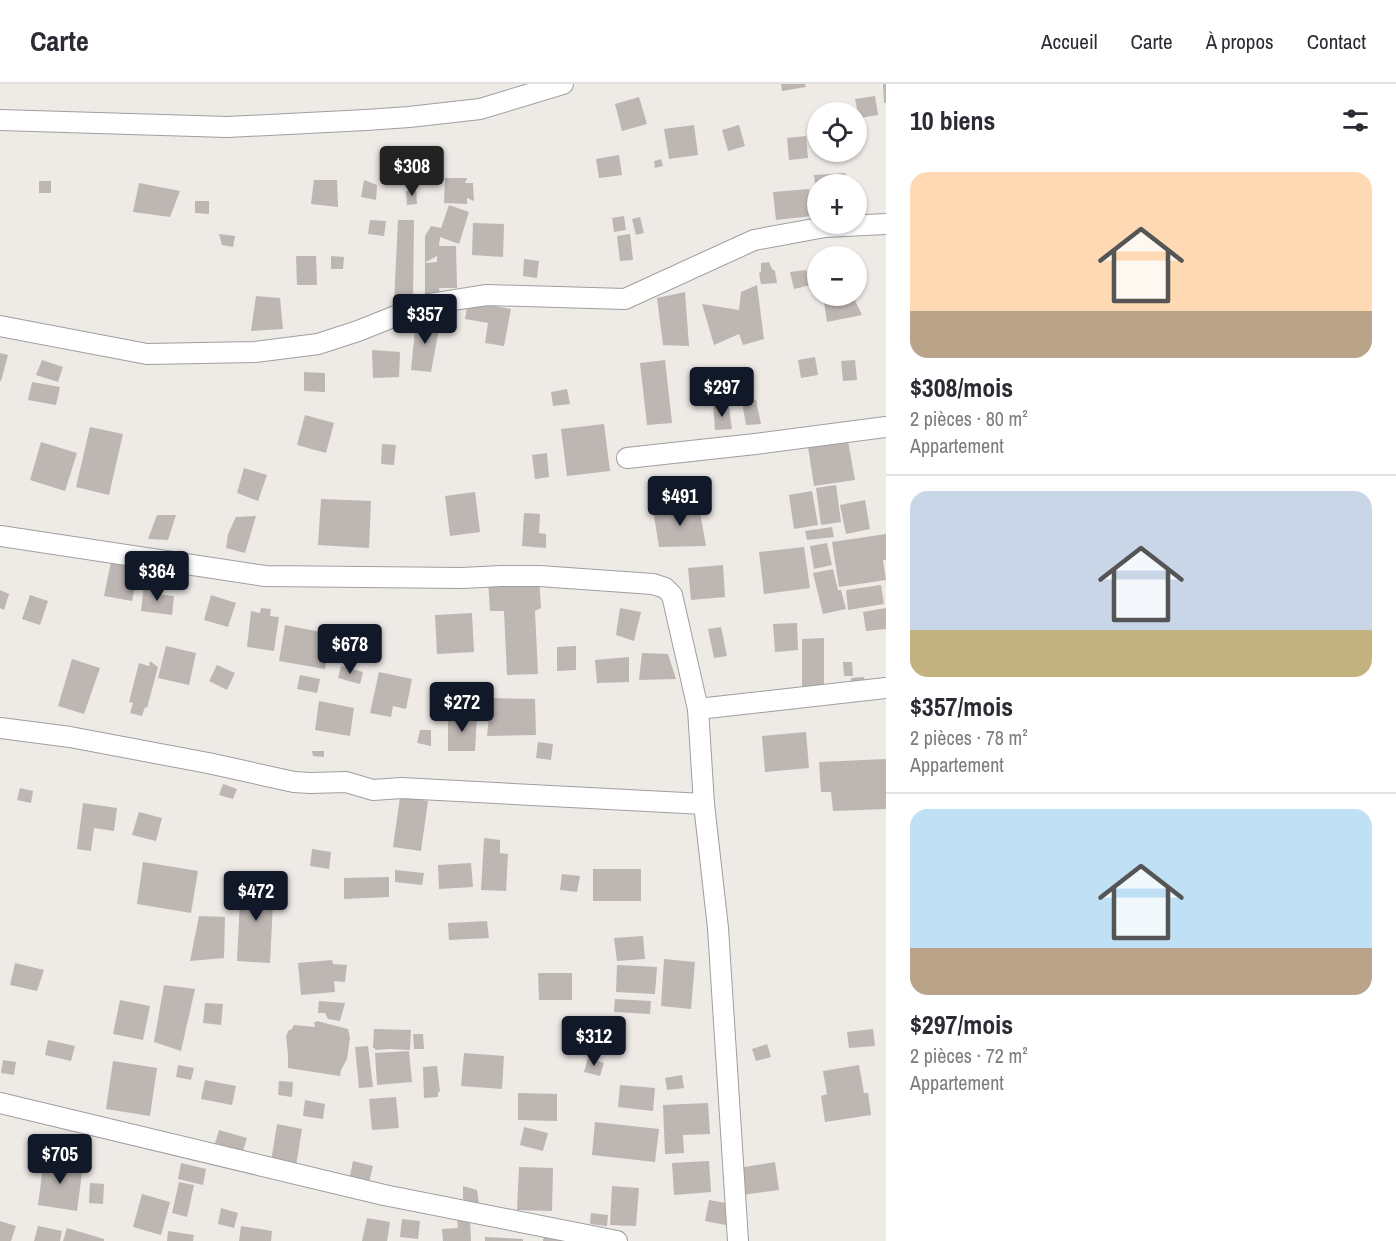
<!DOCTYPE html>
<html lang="fr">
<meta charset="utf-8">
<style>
body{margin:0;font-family:"Archivo Narrow",sans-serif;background:#f2f2f3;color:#2b2b33;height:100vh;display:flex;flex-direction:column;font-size:22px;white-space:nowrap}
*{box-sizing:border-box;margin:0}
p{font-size:20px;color:#7c7c81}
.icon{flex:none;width:33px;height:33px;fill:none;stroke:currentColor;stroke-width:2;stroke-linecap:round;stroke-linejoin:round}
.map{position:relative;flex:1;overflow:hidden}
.side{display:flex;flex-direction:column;background:#fff;width:510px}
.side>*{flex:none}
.fabs{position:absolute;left:807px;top:18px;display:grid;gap:12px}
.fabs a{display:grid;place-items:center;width:60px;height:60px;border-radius:50%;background:#fff;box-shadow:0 2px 4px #0004;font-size:30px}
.price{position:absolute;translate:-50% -51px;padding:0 14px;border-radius:6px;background:#111827;color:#fff;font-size:20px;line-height:39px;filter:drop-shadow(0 2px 3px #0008)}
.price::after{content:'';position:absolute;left:50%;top:36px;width:18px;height:14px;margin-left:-9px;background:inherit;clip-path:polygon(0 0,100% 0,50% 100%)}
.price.selected{background:#222;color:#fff}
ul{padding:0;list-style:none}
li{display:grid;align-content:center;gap:12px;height:318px;padding:0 24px}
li+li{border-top:2px solid #e1e1e2}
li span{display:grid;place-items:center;height:186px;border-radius:18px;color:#555}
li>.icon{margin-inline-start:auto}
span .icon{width:108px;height:108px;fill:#fffc;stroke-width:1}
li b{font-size:26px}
h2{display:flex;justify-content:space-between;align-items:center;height:72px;padding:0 24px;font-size:26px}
header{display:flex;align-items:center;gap:36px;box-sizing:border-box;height:84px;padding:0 30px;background:#fff;border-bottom:2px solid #e1e1e2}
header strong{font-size:28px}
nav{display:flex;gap:33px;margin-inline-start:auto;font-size:21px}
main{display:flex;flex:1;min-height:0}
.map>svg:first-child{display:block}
</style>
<header>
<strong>Carte</strong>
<nav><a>Accueil</a><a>Carte</a><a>À propos</a><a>Contact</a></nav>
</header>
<main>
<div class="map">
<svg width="886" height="1157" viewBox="0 0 886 1157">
<rect width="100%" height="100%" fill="#eeeae6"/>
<g fill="#beb6b3" fill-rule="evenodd">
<polygon points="781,0 805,0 806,3 782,7"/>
<polygon points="883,0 886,0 886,19 884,19"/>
<polygon points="875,12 878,31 859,34 855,15"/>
<polygon points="639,13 647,40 622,47 615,20"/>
<polygon points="694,41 698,71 669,75 664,45"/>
<polygon points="739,41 745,62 728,67 722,46"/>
<polygon points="806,52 808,74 789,76 787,54"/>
<polygon points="619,71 622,91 599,94 596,75"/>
<polygon points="661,75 663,82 655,84 654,77"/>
<polygon points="845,89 846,100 818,100 818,114 816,114 814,91"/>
<polygon points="445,94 467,94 465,99 473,99 474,117 467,114 467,120 444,119"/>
<polygon points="314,96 337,96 338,123 311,120"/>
<polygon points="364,96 377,101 376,116 361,113"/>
<rect x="39" y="97" width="12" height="12"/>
<polygon points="139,99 180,107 170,133 133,128"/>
<polygon points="416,105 417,120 407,121 406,107"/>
<polygon points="809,105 812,132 776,136 773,108"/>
<polygon points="195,117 209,117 209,130 195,129"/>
<path d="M 449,121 L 469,128 L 459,160 L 440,153 L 439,162 L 456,162 L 457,204 L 439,204 L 440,212 L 425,213 L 425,152 L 431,142 L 441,144 ZM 437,172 L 437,178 L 424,179 Z"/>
<polygon points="624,132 626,146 614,148 612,134"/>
<polygon points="640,133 644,149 636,151 632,135"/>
<polygon points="370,136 386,137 384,152 368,150"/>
<polygon points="398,136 414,136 413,219 394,219"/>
<polygon points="473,139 504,140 503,173 472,171"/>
<polygon points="219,150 235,152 233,163 222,161"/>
<polygon points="630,150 633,176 620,177 617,152"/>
<polygon points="296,172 316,172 317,201 297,201"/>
<polygon points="331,172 344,173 343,185 331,185"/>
<polygon points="524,175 539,177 537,194 523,192"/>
<polygon points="769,178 772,185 775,187 777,199 761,200 759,189 761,188 761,179"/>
<polygon points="806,186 811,201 794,205 790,188"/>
<polygon points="757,201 764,255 743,261 739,250 714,261 702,220 739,226 741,208"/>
<polygon points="685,208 689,262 663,261 657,214"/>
<polygon points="256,212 280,214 283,245 251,247"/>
<polygon points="823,212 853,212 862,231 827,238"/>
<polygon points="468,218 511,225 504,262 485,259 488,239 465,235"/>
<polygon points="416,236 440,239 431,288 411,286"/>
<polygon points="372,266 400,268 399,293 373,294"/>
<polygon points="0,269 8,271 1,297 0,297"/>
<polygon points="815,273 818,291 801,294 798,276"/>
<polygon points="42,276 63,283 58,298 36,291"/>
<polygon points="665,276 672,339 647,341 640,279"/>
<polygon points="855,276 857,296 843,297 841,277"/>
<polygon points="304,288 325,289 325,308 304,307"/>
<polygon points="32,298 60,303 56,321 28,316"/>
<polygon points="567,305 570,320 553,322 551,308"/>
<polygon points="756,316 761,340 746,341 742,318"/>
<polygon points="719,317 720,325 729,324 732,345 715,346 713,319"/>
<polygon points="305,331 334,339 326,369 297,361"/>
<polygon points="604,340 610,387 567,392 561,345"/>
<polygon points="90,343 123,350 109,411 76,403"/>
<polygon points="848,357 855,396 814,402 808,363"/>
<polygon points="41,358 77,369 65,407 30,396"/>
<polygon points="382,360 396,361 394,381 381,380"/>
<polygon points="547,369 549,393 535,395 532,371"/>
<polygon points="244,384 267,391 258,417 237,409"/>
<polygon points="836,401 841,438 821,441 816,404"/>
<polygon points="812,407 818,441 794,445 789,411"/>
<polygon points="475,408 480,448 450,452 445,412"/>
<polygon points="321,415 371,417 369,464 318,461"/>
<polygon points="865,416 870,445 846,450 840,421"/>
<polygon points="699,422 706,462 659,463 653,426"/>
<polygon points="524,429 540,430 539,449 546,450 546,464 522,462"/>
<polygon points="157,431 176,431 168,456 148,455"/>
<polygon points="256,432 245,469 226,464 228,450 236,433"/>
<polygon points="832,443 834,453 807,456 805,447"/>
<polygon points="886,450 886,476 883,476 886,496 839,503 832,458"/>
<polygon points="827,459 832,481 814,485 810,462"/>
<polygon points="804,463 810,504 764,510 759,468"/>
<polygon points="112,473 140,479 132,517 104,512"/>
<polygon points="723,481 725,513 691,516 688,484"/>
<polygon points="833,485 838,506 841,506 846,525 823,530 813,489"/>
<polygon points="539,492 541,524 535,527 538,590 507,591 504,527 490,527 488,496"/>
<polygon points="144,501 158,503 157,510 174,512 172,531 141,527"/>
<polygon points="881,501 884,520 848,526 846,506"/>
<polygon points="0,506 9,510 4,526 0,524"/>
<polygon points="30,511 48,517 40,541 22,535"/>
<polygon points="211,511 236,519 228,543 204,536"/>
<polygon points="261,524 271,525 270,532 279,533 274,567 247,563 251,527 260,529"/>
<polygon points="620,524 641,528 634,557 616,551"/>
<polygon points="886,524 886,545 866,547 863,528"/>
<polygon points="472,529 474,568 437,570 435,531"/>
<polygon points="797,539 798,566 775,568 773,540"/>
<polygon points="285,541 331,550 325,585 279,577"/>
<polygon points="721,543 727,572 714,574 708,545"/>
<polygon points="824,554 824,607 802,607 802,555"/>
<polygon points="166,562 196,569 189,601 158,594"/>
<polygon points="576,562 576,586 557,587 557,563"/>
<polygon points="642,569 668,570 676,595 639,596"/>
<polygon points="629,573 629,598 597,599 595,576"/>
<polygon points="72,575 100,584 84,630 58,622"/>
<polygon points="150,577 158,583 147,624 145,623 142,632 130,629 133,619 129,618 139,579 149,582"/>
<polygon points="843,578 852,578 853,592 844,592"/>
<polygon points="217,581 235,589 227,606 209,597"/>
<polygon points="341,582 363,588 360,600 338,594"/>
<polygon points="379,588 412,595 406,625 393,622 391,633 370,629"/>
<polygon points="300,591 320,595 317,609 297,605"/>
<polygon points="864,593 865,602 852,603 851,594"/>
<polygon points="491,614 535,615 536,651 487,652"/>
<polygon points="319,617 354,624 350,652 315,646"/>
<polygon points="448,632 477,632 475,667 448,667"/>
<polygon points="420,646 431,646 431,662 417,659"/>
<polygon points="806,648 809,684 765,688 762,652"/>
<polygon points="538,658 553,660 551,676 536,674"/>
<polygon points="312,667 324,667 324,673 313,672"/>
<polygon points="886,675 886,725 833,727 831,708 821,708 819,678"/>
<polygon points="223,700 237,705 233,715 219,711"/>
<polygon points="20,704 33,707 31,719 17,716"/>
<polygon points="400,713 428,717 421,767 393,763"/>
<polygon points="83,719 117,724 114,747 94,744 91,767 77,765"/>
<polygon points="139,728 162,734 156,757 132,751"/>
<polygon points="484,754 500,756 500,769 508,770 506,807 481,806"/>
<polygon points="312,765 331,768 329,785 310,782"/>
<polygon points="143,778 198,787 191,829 137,820"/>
<polygon points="471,779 473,803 439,805 438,781"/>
<rect x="593" y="785" width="48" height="32"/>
<polygon points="395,786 424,789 422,801 395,798"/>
<polygon points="562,790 580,792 577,808 560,806"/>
<polygon points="389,793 389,813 344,815 344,794"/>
<polygon points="241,797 274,799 270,879 237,877"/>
<polygon points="199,832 225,833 224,874 190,877"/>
<polygon points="487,837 489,854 449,856 448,839"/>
<polygon points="643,852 645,875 617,877 614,854"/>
<polygon points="664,875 695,878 691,925 661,922"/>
<polygon points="332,876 333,880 347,881 345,898 334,897 335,908 301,911 298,879"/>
<polygon points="15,879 44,886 37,907 10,901"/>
<polygon points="617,881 657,883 655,910 616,908"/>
<polygon points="538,889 572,889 572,916 539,916"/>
<polygon points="164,901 195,905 181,967 154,958"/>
<polygon points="615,915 651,917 650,930 614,928"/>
<polygon points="120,916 150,922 143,956 113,950"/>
<polygon points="319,917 345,919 340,937 328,935 325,929 318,929"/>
<polygon points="205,919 223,920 221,941 203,939"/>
<polygon points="317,937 348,945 350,954 347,975 341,986 340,992 288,984 288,970 286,952 289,946 291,946 294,941 315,943 314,938 316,938"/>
<polygon points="374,945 411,946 410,966 389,965 375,966 375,964 373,964"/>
<polygon points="873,945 875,962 849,964 847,948"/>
<polygon points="413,950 423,950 424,965 414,965"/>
<polygon points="48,956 75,962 71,977 45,971"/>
<polygon points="767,960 771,973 756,977 752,965"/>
<polygon points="368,962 373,1003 359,1004 355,963"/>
<polygon points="409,967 412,998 377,1001 375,969"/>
<polygon points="464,969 504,972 502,1005 461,1002"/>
<polygon points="588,974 604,979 600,992 584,988"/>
<polygon points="3,976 16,978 14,991 1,989"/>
<polygon points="113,977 157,984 150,1032 106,1025"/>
<polygon points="178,981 194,984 191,996 176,993"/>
<polygon points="859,981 864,1009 868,1009 871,1031 825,1038 821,1012 827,1010 823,987"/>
<polygon points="437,982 440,1008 438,1008 438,1013 424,1014 423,983"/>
<polygon points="682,991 684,1004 667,1006 665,994"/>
<polygon points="205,996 236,1002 232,1021 201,1015"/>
<polygon points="279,997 293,998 292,1013 278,1011"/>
<polygon points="620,1001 655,1004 653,1027 618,1023"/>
<polygon points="518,1009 557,1010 557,1037 518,1036"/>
<polygon points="396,1013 399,1044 372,1046 369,1015"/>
<polygon points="305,1016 325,1020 323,1035 303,1032"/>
<polygon points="708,1019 710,1050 683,1051 684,1069 665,1070 663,1021"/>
<polygon points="595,1038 659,1045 655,1078 592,1071"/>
<polygon points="277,1040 302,1045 296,1082 271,1078"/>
<polygon points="524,1043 548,1049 543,1067 520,1061"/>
<polygon points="219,1046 247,1054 241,1073 213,1066"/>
<polygon points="44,1075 83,1081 77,1127 38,1121"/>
<polygon points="353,1077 373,1082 368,1102 349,1097"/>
<polygon points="709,1077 711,1108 674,1111 672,1079"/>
<polygon points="775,1078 779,1106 742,1111 739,1084"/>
<polygon points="181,1079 206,1085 203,1101 178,1095"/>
<polygon points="519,1083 553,1084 552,1127 517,1126"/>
<polygon points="179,1098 194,1101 187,1133 172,1129"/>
<polygon points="90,1099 104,1100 103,1120 89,1119"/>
<polygon points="463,1102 477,1106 479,1120 463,1115"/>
<polygon points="612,1102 639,1104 636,1142 610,1141"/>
<polygon points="142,1110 170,1118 161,1151 133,1143"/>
<polygon points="709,1116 731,1120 726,1141 705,1137"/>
<polygon points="221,1124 238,1129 234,1144 218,1140"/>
<polygon points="591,1129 608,1131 607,1142 590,1140"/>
<polygon points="367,1134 390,1138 387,1157 362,1157"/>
<polygon points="402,1135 420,1137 418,1155 400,1153"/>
<polygon points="457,1136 470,1136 471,1157 443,1157 442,1145 458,1144"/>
<polygon points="0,1137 16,1142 11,1157 0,1157"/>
<polygon points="38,1142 62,1147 60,1157 34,1157"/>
<polygon points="241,1142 272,1147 271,1157 239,1157"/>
<polygon points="67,1144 104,1155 104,1157 63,1157"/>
<polygon points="168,1147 194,1151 193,1157 167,1157"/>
<polygon points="544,1151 574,1157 543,1157"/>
<polygon points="485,1153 523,1155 523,1157 485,1157"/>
</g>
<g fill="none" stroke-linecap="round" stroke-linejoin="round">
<defs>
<g id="minor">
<polyline points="0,36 227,43 366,36 409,33 480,25 563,0"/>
<polyline points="0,242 147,270 255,268 318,260 358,247 423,221 454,216 487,211 625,215 754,156 825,143 886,140"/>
<polyline points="627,374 755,360 886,343"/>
<polyline points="0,452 265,492 462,494 501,492 539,492 653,500 665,504 672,511 698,625 704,720 718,844 738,1157"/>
<polyline points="698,625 886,604"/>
<polyline points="0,644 70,653 208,679 294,698 310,699 346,698 373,706 401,704 704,720"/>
<polyline points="0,1019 384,1111 617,1157"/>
</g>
</defs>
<use href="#minor" stroke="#9f9f9f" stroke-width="22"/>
<use href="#minor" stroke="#fff" stroke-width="20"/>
</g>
</svg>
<div class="fabs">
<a><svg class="icon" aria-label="locate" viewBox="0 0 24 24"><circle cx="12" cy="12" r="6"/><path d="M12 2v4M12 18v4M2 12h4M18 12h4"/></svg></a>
<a>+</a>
<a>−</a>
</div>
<b class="price selected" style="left:412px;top:113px">$308</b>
<b class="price" style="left:425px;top:261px">$357</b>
<b class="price" style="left:722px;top:334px">$297</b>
<b class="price" style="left:680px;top:443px">$491</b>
<b class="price" style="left:157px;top:518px">$364</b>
<b class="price" style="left:350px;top:591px">$678</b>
<b class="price" style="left:462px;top:649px">$272</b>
<b class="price" style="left:256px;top:838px">$472</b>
<b class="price" style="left:594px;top:983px">$312</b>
<b class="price" style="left:60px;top:1101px">$705</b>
</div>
<section class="side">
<h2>10 biens<svg class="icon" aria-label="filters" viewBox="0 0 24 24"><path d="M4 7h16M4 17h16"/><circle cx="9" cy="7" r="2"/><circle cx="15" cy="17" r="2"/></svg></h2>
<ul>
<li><span style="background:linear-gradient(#ffd9b3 75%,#b9a48a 0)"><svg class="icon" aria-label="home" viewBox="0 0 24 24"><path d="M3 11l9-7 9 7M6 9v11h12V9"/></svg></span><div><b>$308/mois</b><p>2 pièces · 80 m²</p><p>Appartement</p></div></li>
<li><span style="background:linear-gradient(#c9d6e8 75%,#c2b280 0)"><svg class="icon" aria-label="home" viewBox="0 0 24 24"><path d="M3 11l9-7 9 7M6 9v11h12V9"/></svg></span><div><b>$357/mois</b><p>2 pièces · 78 m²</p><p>Appartement</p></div></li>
<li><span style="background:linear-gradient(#bfe0f5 75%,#b9a48a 0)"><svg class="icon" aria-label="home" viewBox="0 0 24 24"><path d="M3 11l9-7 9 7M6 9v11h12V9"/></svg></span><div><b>$297/mois</b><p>2 pièces · 72 m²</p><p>Appartement</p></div></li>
</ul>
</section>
</main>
